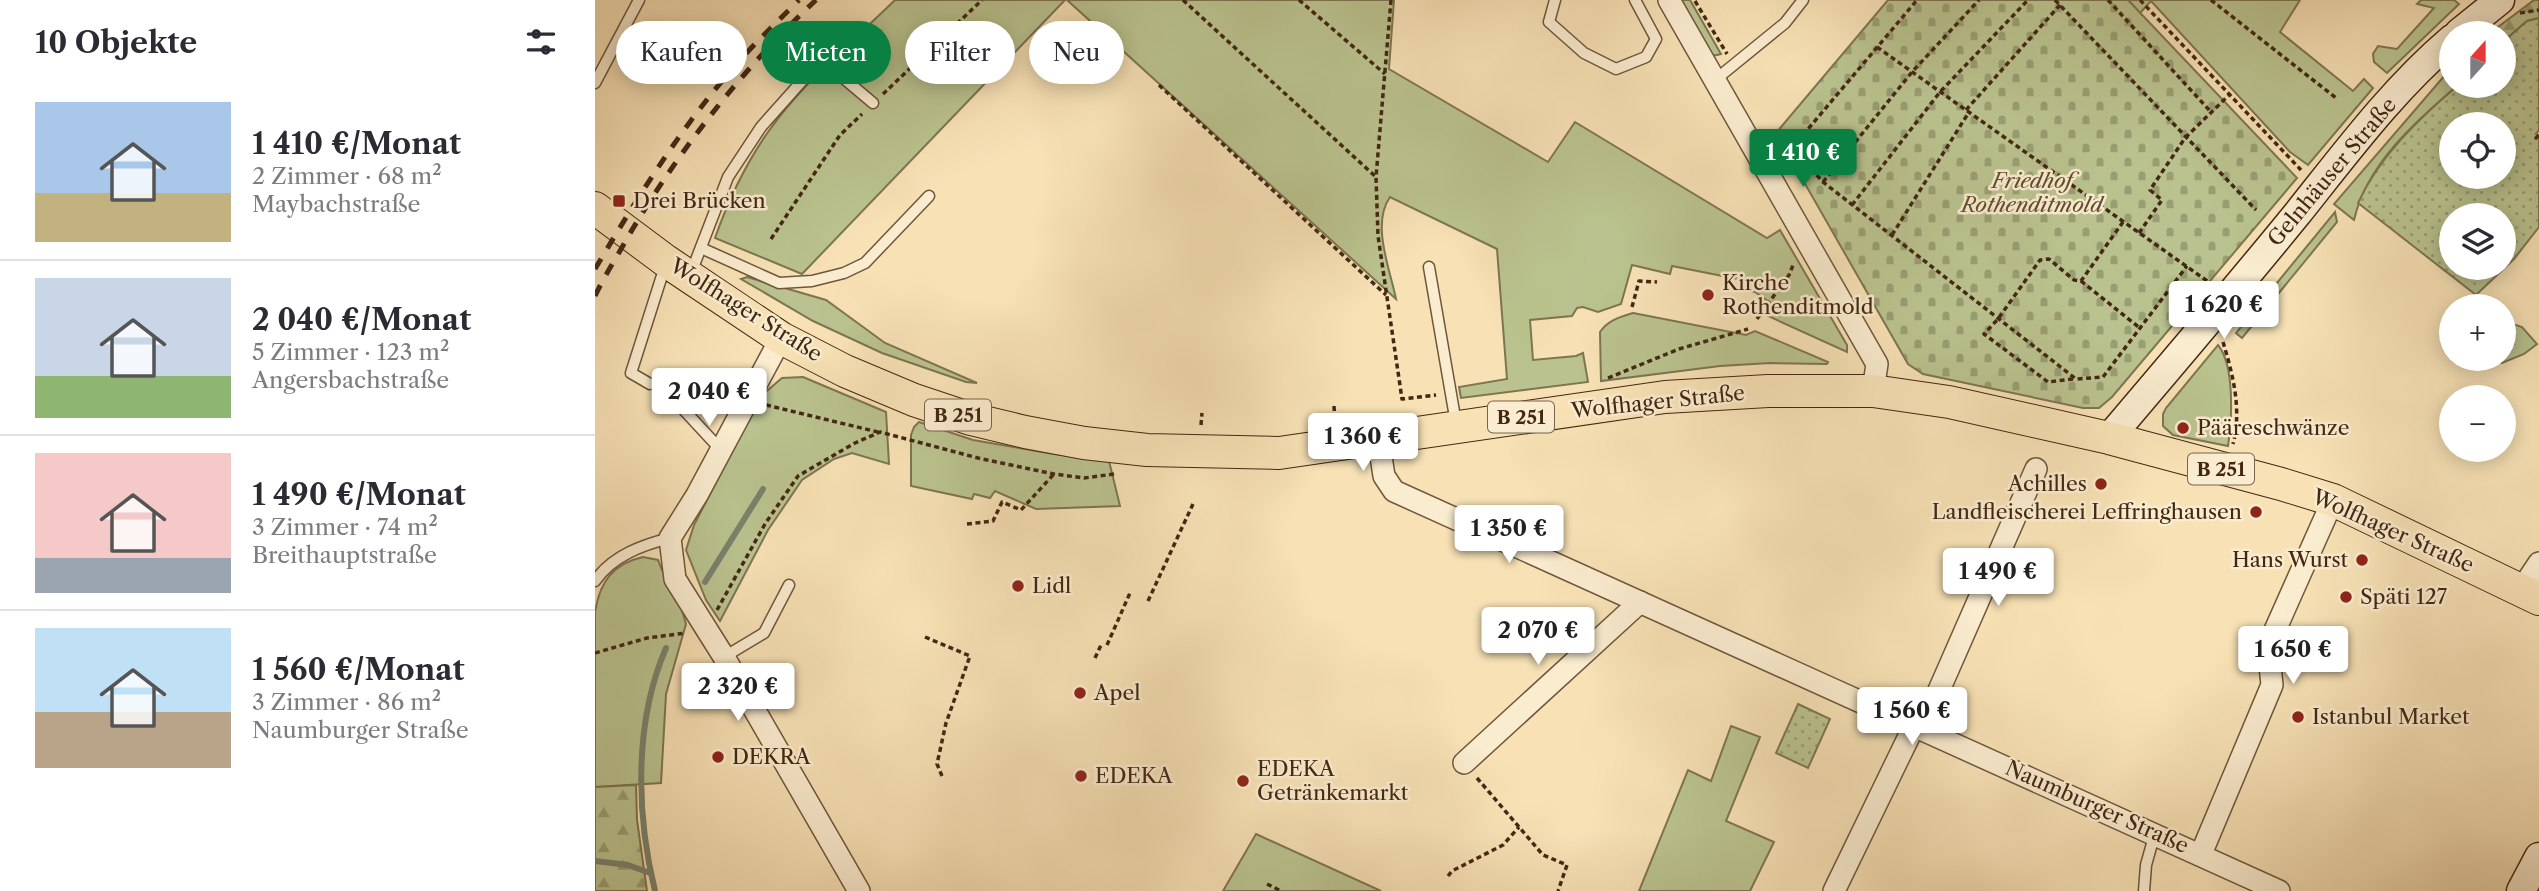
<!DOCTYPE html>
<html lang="de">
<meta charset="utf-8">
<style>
body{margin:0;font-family:"Libre Caslon Text",serif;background:#f2f2f3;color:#2b2b33;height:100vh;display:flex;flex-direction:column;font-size:26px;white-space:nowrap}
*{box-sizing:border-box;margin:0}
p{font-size:23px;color:#7c7c81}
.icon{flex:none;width:38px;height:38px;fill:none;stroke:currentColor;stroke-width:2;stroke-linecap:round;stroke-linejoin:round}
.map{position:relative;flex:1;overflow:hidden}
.details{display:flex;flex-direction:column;background:#fff;width:595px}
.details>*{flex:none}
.guide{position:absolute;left:21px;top:21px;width:665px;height:63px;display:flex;gap:14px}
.needle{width:46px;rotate:21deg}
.buttons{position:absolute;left:1844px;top:21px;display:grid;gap:14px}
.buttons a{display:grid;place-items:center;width:77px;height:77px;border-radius:50%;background:#fff;box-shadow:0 4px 18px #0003;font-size:35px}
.price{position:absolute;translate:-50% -60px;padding:0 16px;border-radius:7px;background:#fff;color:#222;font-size:23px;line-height:46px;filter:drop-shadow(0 2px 4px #0008)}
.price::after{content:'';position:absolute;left:50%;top:42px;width:21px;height:16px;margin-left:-10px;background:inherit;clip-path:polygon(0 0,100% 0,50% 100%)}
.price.on{background:#0b8043;color:#fff}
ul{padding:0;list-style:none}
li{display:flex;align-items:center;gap:21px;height:175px;padding:0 35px}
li+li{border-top:2px solid #e1e1e2}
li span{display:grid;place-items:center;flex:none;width:196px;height:140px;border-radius:0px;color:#555}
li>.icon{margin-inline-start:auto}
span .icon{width:84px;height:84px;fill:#fffc;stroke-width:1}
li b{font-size:30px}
h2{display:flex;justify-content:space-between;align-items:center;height:84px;padding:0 35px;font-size:30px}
.pill{padding:0 24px;border-radius:32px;background:#fff;box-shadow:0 4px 18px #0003;font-size:24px;line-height:63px}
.pill.on{background:#0b8043;color:#fff}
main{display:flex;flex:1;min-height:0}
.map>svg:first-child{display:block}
</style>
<main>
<section class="details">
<h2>10 Objekte<svg class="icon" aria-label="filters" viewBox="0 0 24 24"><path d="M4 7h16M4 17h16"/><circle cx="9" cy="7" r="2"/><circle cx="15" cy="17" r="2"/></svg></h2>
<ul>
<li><span style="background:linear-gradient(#a9c7e8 65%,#c2b280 0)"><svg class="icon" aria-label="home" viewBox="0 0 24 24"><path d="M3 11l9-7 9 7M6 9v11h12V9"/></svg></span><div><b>1 410 €/Monat</b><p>2 Zimmer · 68 m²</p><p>Maybachstraße</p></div></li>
<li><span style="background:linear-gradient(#c9d6e8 70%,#8fb573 0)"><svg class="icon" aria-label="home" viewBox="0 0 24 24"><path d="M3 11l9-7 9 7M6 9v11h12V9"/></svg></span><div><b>2 040 €/Monat</b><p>5 Zimmer · 123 m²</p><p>Angersbachstraße</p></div></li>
<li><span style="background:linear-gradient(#f6c9c9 75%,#9aa5b1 0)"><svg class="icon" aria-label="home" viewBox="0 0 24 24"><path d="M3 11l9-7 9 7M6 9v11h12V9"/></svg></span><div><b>1 490 €/Monat</b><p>3 Zimmer · 74 m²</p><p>Breithauptstraße</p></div></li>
<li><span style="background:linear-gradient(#bfe0f5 60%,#b9a48a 0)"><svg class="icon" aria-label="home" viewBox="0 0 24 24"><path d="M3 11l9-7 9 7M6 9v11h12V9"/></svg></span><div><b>1 560 €/Monat</b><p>3 Zimmer · 86 m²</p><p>Naumburger Straße</p></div></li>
</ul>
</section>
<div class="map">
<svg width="1944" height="891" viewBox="0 0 1944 891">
<defs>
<pattern id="forest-firs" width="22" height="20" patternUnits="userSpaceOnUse" patternTransform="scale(1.75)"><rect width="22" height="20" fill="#bac38f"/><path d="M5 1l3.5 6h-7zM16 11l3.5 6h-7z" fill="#999e74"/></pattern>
<pattern id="cemetery-stones" width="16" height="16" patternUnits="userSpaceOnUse" patternTransform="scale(1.75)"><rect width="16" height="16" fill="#bac38f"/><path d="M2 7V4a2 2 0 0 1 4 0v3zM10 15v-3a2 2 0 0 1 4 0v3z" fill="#999e74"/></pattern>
<pattern id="park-dots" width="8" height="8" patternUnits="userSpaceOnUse" patternTransform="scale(1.75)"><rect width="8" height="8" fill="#bac38f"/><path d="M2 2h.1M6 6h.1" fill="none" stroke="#999e74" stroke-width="1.8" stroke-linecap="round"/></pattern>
</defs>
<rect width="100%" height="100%" fill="#f7e1b5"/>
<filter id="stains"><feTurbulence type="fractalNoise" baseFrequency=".00286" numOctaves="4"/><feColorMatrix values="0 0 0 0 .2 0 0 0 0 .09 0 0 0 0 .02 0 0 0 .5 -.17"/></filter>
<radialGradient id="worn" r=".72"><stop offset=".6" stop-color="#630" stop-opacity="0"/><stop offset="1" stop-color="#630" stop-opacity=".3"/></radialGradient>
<g fill="#bac38f" stroke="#7e7552" stroke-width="2">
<path d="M 300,0 L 470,0 L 207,274 L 120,238 C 133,201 150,165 173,132 C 208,82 257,42 300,0 Z"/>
<path d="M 472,0 L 799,0 L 794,69 L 953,162 L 980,122 L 1172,238 L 1185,230 L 1252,345 L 1252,352 L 1173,316 L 1174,302 L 1160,292 L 1151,290 L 1153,281 L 1077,266 L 1075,274 L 1037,265 L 1026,304 L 1003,312 L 988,307 L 982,308 L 977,316 L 935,320 L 938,360 L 981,356 L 988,353 L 993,382 L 866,398 L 864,387 L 912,379 L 902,249 L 795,197 C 776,224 795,269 801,299 Z"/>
<polygon points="1086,0 1095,0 1126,54 1117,56"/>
<polygon points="1533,0 1705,0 1685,32 1758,91 1769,79 1778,88 1713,165 1695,152 1556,1 1545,13"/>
<polygon points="1826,0 1859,0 1864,4 1792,73 1779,62 1778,54 1783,46 1802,49 1839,8 1822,4"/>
<path d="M 1857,67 L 1857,86 L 1862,86 C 1820,122 1772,164 1759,220 L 1739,204 Z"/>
<polygon points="1740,212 1742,222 1647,338 1641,333"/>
<polygon points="152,277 231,300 290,343 382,383 371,382 287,353 218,321 146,279"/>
<path d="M 1038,313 L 1151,335 L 1160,331 L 1233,362 L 1232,364 L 1175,363 L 1125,366 L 1006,381 L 1005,332 C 1013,320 1025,317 1038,313 Z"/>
<path d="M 1623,345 C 1640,366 1637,420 1633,446 L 1578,435 L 1568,426 L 1568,414 L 1571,408 Z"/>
<polygon points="208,377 291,412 294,464 257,453 239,459 207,480 173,530 125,621 111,600 91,550 99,525 166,396 187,378"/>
<polygon points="324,422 378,440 459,454 514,461 525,506 441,509 400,491 395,498 379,494 377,499 316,486 316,435 319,427"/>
<path d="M 48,557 L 63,560 L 72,582 L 85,603 L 91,624 L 71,694 L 66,783 L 0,787 L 0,612 C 5,582 17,564 48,557 Z"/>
<polygon points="1136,726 1165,737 1131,821 1179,842 1155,891 1044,891 1093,770 1116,781"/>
<polygon points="661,834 786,891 628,891"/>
</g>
<g fill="url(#forest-firs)" stroke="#7e7552" stroke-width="2">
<polygon points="1939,0 1944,0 1944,18 1932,21 1909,41 1909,33 1895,33"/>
<polygon points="1909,321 1927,327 1942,344 1929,354 1907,363 1894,359 1909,359"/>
<polygon points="41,785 42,820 52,891 0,891 0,787"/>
</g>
<polygon fill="url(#cemetery-stones)" stroke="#7e7552" stroke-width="2" points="1293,0 1533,0 1702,178 1517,397 1504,408 1488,408 1328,374 1313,364 1181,133"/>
<g fill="url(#park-dots)" stroke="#7e7552" stroke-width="2" fill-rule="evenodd">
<path d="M 1944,18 L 1944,130 L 1941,134 L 1944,137 L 1944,227 L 1919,259 L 1881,295 L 1763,203 C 1785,155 1824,119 1862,86 L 1909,86 L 1909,41 L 1932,21 ZM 1857,124 L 1909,124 L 1909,177 L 1857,177 ZM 1857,215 L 1909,215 L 1909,268 L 1857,268 Z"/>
<polygon points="1203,704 1235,719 1213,768 1181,753"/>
</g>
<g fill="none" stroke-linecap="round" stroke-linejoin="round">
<g stroke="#7a826d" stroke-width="6">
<polyline points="110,582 168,489"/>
<polyline points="0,861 33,865 55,873"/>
<path d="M 60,891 C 41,813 39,722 71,648"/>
</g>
<defs>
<g id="lane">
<polyline points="960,0 954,22 989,53 1021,69 1051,57 1061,39 1040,0"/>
<polyline points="1120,80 1190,23 1208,0"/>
<polyline points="0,83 44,0"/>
<polyline points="106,248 184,283 217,281 249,273 270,263 334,196"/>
<polyline points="834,267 861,423"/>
<polyline points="96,273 133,177 166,127 215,72 240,71 278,103"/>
<polyline points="55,384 36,373 71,263"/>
<polyline points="76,396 126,450"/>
<path d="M 0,581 C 17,556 47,545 75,538"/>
<polyline points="129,657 169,633 194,585"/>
<polyline points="1549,891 1551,865 1560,833"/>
</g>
<g id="street">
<polyline points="1074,0 1282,364 1278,391"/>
<polyline points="186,338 102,495 75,538 80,579 129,657 264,891"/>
<polyline points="783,437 789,476 799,491 1684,891"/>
<polyline points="1926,590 1944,563"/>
<polyline points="1327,729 1441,469"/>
<polyline points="869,763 1045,602"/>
<polyline points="1606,854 1677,685 1673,646 1738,500"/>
<polyline points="1239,891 1319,726"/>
</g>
<g id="secondary">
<polyline points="1864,33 1905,0"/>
<path d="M 1514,438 C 1577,364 1640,290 1702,214 C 1750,154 1798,89 1857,39"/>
<polyline points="1926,891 1944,857"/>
</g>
<polyline id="primary" points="0,208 71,261 186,338 250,371 319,400 376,419 430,432 489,443 552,450 684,453 1070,397 1173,391 1278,391 1354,402 1514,438 1686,484 1738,500 1944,599"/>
</defs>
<use href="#lane" stroke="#70563c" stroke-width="13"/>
<use href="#street" stroke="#70563c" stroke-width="24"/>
<use href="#secondary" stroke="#432714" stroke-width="31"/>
<use href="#primary" stroke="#432714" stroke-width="34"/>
<g stroke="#432714" stroke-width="3.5" stroke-dasharray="5 3.5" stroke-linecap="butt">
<polyline points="588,0 781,177"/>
<polyline points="704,0 790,74"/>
<polyline points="796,0 781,177 783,236 807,399 841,395"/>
<polyline points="1460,0 1661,210"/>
<polyline points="1513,0 1616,112"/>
<polyline points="1545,0 1706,170"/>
<polyline points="1616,0 1741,98"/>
<polyline points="1100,1 1132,54"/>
<polyline points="1925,13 1944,10"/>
<polyline points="1282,47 1615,283"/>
<polyline points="564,85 791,295"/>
<polyline points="288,94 387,0"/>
<polyline points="1371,110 1465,5"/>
<polyline points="1944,135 1941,138 1944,137"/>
<polyline points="1197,148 1322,0"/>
<polyline points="1188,159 1197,148 1228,182 1481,379 1508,377 1592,266"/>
<polyline points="1228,182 1317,72 1384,0"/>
<polyline points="1257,205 1345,92 1433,0"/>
<polyline points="1544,233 1567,200 1555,190 1590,138 1634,95"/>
<polyline points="1297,235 1374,112"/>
<polyline points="176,239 245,135 267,114"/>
<polyline points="1486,281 1546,329"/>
<polyline points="1037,307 1044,281 1062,282"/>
<polyline points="1162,319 1194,275 1199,263"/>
<path d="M 1628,342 C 1638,375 1647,410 1638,444"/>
<polyline points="1013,378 1084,349 1153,329"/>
<polyline points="1478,379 1453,382 1389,334 1403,319 1445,260 1454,259 1479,280 1486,281 1528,222"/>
<polyline points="171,405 283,432"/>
<polyline points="739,406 740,422"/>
<polyline points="606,425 607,413"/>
<polyline points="372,524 398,521 407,502 426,510 459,474"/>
<polyline points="553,601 598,504"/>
<polyline points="122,610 170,524 203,476 260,443 285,432 383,458 459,474 489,478 519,474"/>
<polyline points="330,637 375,656 351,723 342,764 347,776"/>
<polyline points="512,645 535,593"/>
<polyline points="0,653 52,638 91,633"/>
<polyline points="500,658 507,643"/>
<polyline points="882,778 948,855 972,865 963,891"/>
<polyline points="853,876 857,871 908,845 924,827"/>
<polyline points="672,884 686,891"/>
</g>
<use href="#lane" stroke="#faeccf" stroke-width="10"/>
<use href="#street" stroke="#faeccf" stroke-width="21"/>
<use href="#secondary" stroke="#faeccf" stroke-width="28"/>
<use href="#primary" stroke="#f7e1b5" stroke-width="32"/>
<g stroke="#432714" stroke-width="5" stroke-dasharray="12 12" stroke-linecap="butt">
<path d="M 0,269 C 44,195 89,122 147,58 C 165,38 185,19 204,0"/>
<path d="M 0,296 C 10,275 23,255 34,235 C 85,149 148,68 221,0"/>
</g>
</g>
<g fill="#8f2418" stroke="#faeccf" stroke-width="2.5">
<rect x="17" y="194" width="14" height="14" rx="3.5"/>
<circle cx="1113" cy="295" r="7"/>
<circle cx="1588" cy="428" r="7"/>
<circle cx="1506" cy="484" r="7"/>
<circle cx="1661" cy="512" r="7"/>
<circle cx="1767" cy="560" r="7"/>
<circle cx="423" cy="586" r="7"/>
<circle cx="1751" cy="597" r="7"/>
<circle cx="485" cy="693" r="7"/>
<circle cx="1703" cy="717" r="7"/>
<circle cx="123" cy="757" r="7"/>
<circle cx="486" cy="776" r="7"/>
<circle cx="648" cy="781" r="7"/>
</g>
<g text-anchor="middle" stroke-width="5" stroke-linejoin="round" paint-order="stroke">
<g fill="#faeccf" stroke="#7a624c" stroke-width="2">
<rect x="330" y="399.5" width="66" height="31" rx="5"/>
<rect x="893" y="401.5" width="66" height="31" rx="5"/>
<rect x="1593" y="453.5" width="66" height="31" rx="5"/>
</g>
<g font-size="19" font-weight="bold" fill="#432714">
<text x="363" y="422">B 251</text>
<text x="926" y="424">B 251</text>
<text x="1626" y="476">B 251</text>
</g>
<g font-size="21" fill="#432714" stroke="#faeccf">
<text transform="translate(1737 172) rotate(-50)" y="7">Gelnhäuser Straße</text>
<text transform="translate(151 310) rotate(32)" y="7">Wolfhager Straße</text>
<text transform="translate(1063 402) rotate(-6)" y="7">Wolfhager Straße</text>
<text transform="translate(1798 531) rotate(24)" y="7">Wolfhager Straße</text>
<text transform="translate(1502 807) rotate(24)" y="7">Naumburger Straße</text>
</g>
<g font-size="21" font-style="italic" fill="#614e33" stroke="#faeccf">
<text x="1437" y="188">Friedhof<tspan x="1437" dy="24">Rothenditmold</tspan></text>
</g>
<g font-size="21" fill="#432714" stroke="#faeccf" text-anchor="start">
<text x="38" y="208">Drei Brücken</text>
<text x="1127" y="290">Kirche<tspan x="1127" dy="24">Rothenditmold</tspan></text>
<text x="1602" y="435">Pääreschwänze</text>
<text x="1492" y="491" text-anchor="end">Achilles</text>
<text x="1647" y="519" text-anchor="end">Landfleischerei Leffringhausen</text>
<text x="1753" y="567" text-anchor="end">Hans Wurst</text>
<text x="437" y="593">Lidl</text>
<text x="1765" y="604">Späti 127</text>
<text x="499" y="700">Apel</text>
<text x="1717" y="724">Istanbul Market</text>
<text x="137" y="764">DEKRA</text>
<text x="662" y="776">EDEKA<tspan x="662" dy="24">Getränkemarkt</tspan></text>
<text x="500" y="783">EDEKA</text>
</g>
</g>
<rect width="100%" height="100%" filter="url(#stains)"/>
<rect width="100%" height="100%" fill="url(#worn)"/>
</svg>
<div class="buttons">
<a><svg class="needle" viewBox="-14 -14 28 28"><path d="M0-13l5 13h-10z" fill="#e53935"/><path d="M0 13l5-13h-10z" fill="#7c7c81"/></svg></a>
<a><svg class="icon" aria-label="locate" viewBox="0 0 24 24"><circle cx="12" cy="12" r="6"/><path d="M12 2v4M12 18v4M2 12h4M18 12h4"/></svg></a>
<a><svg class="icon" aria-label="layers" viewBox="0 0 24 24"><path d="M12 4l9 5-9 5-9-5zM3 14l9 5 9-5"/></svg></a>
<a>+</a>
<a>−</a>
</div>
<b class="price on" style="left:1208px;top:189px">1 410 €</b>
<b class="price" style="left:1629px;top:341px">1 620 €</b>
<b class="price" style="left:114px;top:428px">2 040 €</b>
<b class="price" style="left:768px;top:473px">1 360 €</b>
<b class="price" style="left:914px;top:565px">1 350 €</b>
<b class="price" style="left:1403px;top:608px">1 490 €</b>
<b class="price" style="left:943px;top:667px">2 070 €</b>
<b class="price" style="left:1698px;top:686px">1 650 €</b>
<b class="price" style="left:143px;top:723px">2 320 €</b>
<b class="price" style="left:1317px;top:747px">1 560 €</b>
<div class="guide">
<a class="pill">Kaufen</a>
<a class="pill on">Mieten</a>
<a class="pill">Filter</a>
<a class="pill">Neu</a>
</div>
</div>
</main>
